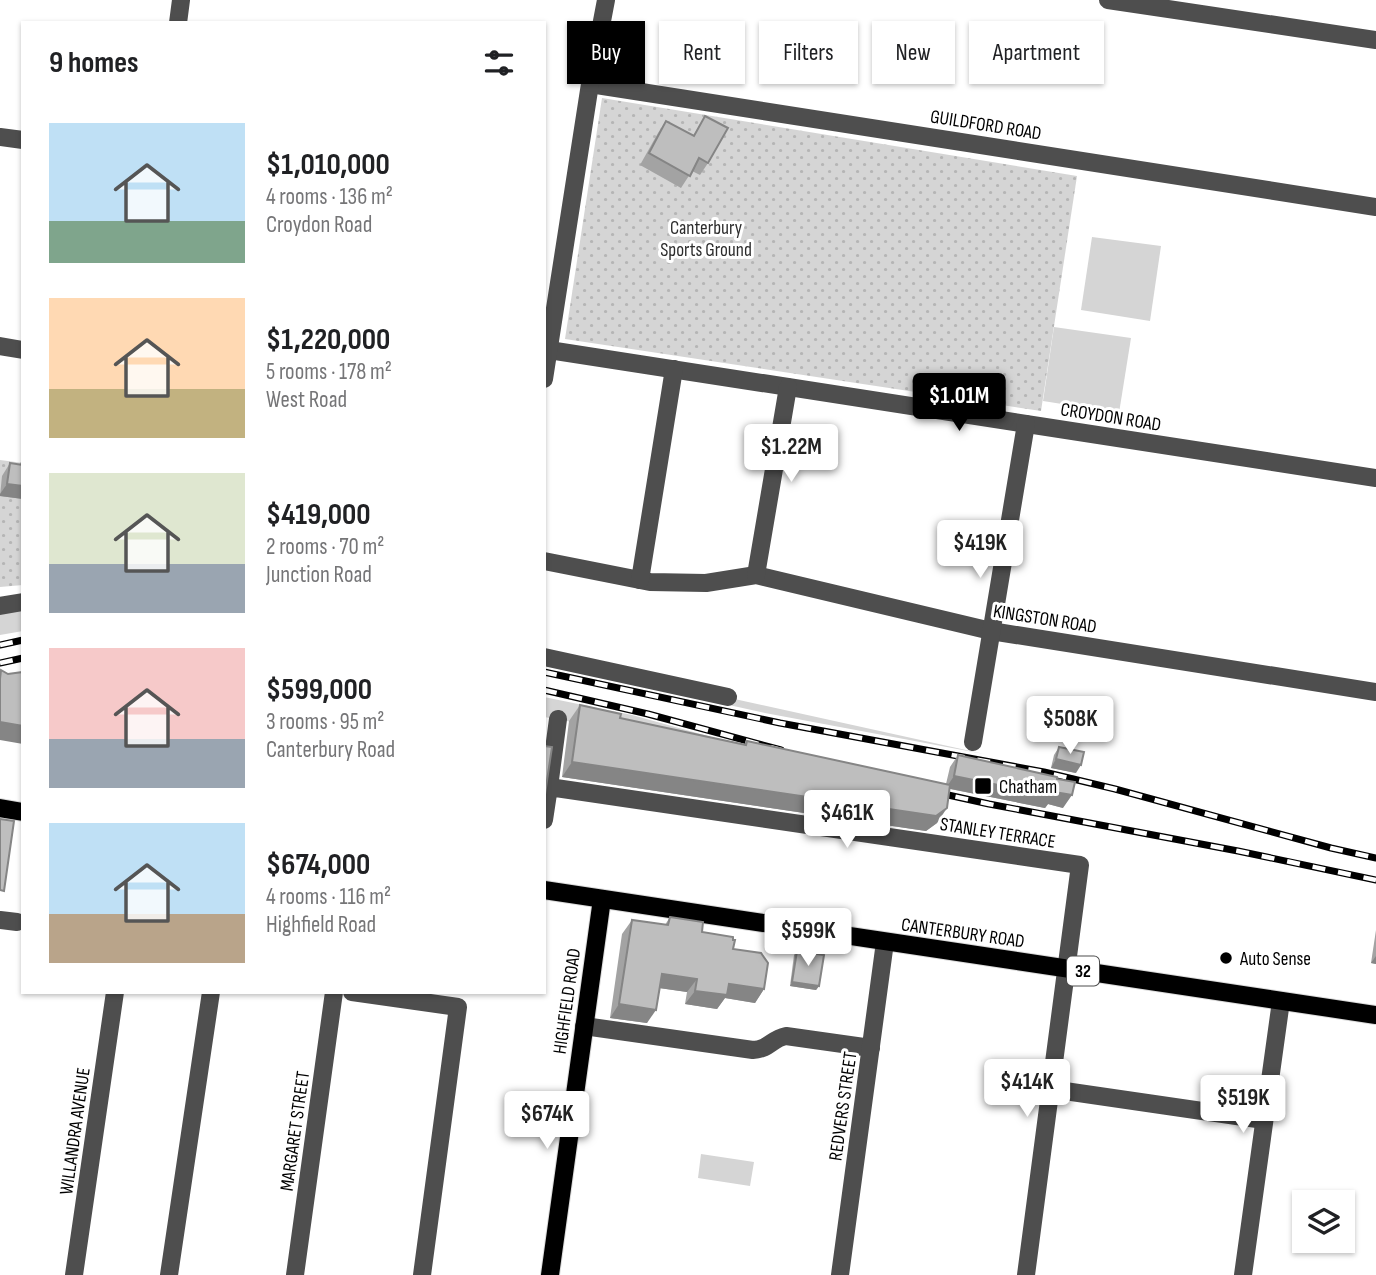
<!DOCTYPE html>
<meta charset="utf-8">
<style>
body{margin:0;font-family:"Sofia Sans Condensed",sans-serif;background:#f2f2f2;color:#202124;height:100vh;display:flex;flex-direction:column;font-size:26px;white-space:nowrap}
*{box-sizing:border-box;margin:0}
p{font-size:23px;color:#757577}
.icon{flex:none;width:38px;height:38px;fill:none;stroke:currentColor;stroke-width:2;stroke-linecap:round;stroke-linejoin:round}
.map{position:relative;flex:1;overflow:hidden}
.panel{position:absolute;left:21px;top:21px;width:525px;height:973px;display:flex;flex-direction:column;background:#fff;border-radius:0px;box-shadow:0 2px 5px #0004}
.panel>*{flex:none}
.guide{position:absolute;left:567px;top:21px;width:665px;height:63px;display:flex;gap:14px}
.controls{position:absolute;left:1292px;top:1190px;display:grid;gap:14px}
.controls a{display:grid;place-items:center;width:63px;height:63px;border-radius:0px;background:#fff;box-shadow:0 2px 5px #0004;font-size:35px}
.price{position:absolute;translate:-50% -60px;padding:0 16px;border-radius:7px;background:#fff;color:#222;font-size:23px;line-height:46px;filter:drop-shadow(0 2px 4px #0008)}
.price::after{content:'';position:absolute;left:50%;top:42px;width:21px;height:16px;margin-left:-10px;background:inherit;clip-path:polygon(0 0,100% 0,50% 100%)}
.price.active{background:#000;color:#fff}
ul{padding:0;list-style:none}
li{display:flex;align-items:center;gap:21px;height:175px;padding:0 28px}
li span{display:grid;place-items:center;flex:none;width:196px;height:140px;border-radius:0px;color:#555}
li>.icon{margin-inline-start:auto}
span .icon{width:84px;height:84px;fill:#fffc;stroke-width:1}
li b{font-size:30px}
h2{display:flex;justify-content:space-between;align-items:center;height:84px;padding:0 28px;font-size:30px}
.tag{padding:0 24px;border-radius:0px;background:#fff;box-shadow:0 2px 5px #0004;font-size:24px;line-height:63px}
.tag.active{background:#000;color:#fff}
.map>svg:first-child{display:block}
</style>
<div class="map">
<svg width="1376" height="1275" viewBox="0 0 1376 1275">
<defs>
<pattern id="park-dots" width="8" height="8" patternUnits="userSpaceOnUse" patternTransform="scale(1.75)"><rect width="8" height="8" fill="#d5d5d5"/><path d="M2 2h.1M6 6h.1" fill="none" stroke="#b5b5b5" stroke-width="1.8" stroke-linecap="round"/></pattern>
</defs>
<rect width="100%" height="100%" fill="#fff"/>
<g fill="#d5d5d5">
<polygon points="1092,237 1161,246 1150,321 1081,310"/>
<polygon points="1054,327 1131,338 1119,413 1043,401"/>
<polygon points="23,609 23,631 0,635 0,613"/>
<polygon points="544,657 984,754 765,713 598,676"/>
<polygon points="544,697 632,715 805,763 544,717"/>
<polygon points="701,1154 754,1162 750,1186 698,1178"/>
</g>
<g fill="url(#park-dots)">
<polygon points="602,98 1077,176 1041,411 565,339"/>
<polygon points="0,460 23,463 23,585 0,587"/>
</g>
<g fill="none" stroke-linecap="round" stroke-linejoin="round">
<defs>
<g id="major">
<polyline points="0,808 23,812"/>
<polyline points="544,890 1376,1015"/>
<polyline points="550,1275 602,899"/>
</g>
</defs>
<use href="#major" stroke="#dbdbdb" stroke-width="20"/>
<g stroke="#4e4e4e" stroke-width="18">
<polyline points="1108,0 1376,40"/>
<polyline points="178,23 181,0"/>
<polyline points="590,84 1376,207"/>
<polyline points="0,137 23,140"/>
<polyline points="0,346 23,350"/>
<polyline points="549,350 1376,478"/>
<polyline points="544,379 590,84 606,0"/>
<polyline points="544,561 650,582 706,583 756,575 991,631 1376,692"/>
<polyline points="756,575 788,387"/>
<polyline points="640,580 674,369"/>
<polyline points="0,606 23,602"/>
<polyline points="544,657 728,697"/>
<polyline points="973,742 1026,424"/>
<polyline points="549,787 558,719"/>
<polyline points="544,820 549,787 1080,865 1026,1275"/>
<polyline points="0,920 17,922"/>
<polyline points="352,992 458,1007 422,1275"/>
<path d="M 584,1026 L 753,1050 C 770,1049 771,1039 786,1036 L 871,1048"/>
<polyline points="1051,1089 1264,1120"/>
<polyline points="74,1275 115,992"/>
<polyline points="169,1275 211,992"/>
<polyline points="295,1275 334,992"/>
<polyline points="840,1275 885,942"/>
<polyline points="1243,1275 1281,1001"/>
</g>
<use href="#major" stroke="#000" stroke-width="18"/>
<defs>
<g id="rail">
<polyline points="0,645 23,640"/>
<polyline points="0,663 23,658"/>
<polyline points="544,672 780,723 1044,772 1115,789 1331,848 1376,858"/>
<polyline points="544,690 648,714 781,750"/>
<polyline points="930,791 989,804 1238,851 1376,880"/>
</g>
</defs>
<use href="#rail" stroke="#000" stroke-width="7"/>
<use href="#rail" stroke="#fff" stroke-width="4.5" stroke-dasharray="13" stroke-linecap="butt"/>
</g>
<g fill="#a3a3a3">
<polygon points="705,116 708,163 700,175 692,171 681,188 640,165 658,133 666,121 693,136"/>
<polygon points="23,459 23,499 0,496 2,476 10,463 19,465"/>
<polygon points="580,705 620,718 744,745 747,741 946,784 950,767 958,755 1057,779 1063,808 1048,804 1045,808 950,789 937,823 926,831 562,777 569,721"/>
<polygon points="1059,747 1076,773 1051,768 1054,755"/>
<polygon points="670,917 702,932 733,949 764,989 755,1003 725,998 717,1009 685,1004 687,992 659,988 647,1023 610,1018 622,934 632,920 665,925"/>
<polygon points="1376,930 1376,964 1371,963"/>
<polygon points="797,951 819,986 816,990 790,986 794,955"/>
</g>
<g fill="#858585">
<polygon points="7,484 23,486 23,499 0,496 0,494"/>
<polygon points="0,722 23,726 23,744 0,740"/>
<polygon points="1056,759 1081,765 1076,773 1051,768"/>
<polygon points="572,762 947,808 937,823 926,831 562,777"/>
<polygon points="954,776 1054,792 1072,795 1063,808 1048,804 1045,808 946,788"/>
<polygon points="1376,956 1376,964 1371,963"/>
<polygon points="662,974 697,979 687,992 652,987"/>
<polygon points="792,982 819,986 816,990 790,986"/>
<polygon points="729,984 764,989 755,1003 725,998 717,1009 685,1004 695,991"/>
<polygon points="619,1004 656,1010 647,1023 610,1018"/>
</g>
<g fill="#bebebe" stroke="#858585" stroke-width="2">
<polygon points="705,116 728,128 708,163 699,158 690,176 649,153 666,121 694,136"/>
<polygon points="10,463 23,465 23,486 7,484"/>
<polygon points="1,670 8,674 23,672 23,726 0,722 0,679"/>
<polygon points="580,705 621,714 620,718 746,745 747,741 950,785 947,808 936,816 572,762"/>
<polygon points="544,746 552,747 544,801"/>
<polygon points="1059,747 1084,752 1081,765 1056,759"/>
<polygon points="958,755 1057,777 1057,779 1075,782 1072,795 1054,792 1053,796 954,776"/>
<polygon points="0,819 14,821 4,891 0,890"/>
<polygon points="670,917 703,922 702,932 733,937 733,940 735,940 733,949 761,953 768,963 764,989 729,984 727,995 695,991 697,979 662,974 656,1010 619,1004 632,920 668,925"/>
<polygon points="797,951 824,955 819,986 792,982"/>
</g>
<g fill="#000" stroke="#fff" stroke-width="2.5">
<rect x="974" y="777" width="18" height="18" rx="3.5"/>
<circle cx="1226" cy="958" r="7"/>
</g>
<g text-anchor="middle" stroke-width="6" stroke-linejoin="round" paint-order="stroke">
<rect fill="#fff" stroke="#4c4c4c" stroke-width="2" x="1067" y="956.5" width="32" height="29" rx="5"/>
<g font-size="18" font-weight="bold" fill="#000">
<text x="1083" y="977">32</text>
</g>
<g font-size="19" fill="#000" stroke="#fff">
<text transform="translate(986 124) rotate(9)" y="7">GUILDFORD ROAD</text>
<text transform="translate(1111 416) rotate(9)" y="7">CROYDON ROAD</text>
<text transform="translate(1045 618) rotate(9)" y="7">KINGSTON ROAD</text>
<text transform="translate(998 832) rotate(9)" y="7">STANLEY TERRACE</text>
<text transform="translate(963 932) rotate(8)" y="7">CANTERBURY ROAD</text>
<text transform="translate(566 1001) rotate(-82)" y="7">HIGHFIELD ROAD</text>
<text transform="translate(842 1106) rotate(-82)" y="7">REDVERS STREET</text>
<text transform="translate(74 1131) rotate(-82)" y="7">WILLANDRA AVENUE</text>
<text transform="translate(294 1131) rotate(-82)" y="7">MARGARET STREET</text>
</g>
<g font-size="19" fill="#2c2c2c" stroke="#fff">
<text x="706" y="234">Canterbury<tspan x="706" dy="22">Sports Ground</tspan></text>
</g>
<g font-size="19" fill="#000" stroke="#fff" text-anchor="start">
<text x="999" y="793">Chatham</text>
<text x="1240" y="965">Auto Sense</text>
</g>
</g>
</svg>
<div class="controls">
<a><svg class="icon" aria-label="layers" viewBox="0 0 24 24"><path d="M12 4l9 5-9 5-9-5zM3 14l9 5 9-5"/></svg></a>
</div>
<b class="price active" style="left:959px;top:433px">$1.01M</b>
<b class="price" style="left:791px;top:484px">$1.22M</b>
<b class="price" style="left:980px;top:580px">$419K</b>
<b class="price" style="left:1070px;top:756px">$508K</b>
<b class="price" style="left:847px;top:850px">$461K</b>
<b class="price" style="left:808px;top:968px">$599K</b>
<b class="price" style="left:1027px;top:1119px">$414K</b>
<b class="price" style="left:1243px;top:1135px">$519K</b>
<b class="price" style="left:547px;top:1151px">$674K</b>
<div class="guide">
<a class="tag active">Buy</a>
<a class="tag">Rent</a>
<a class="tag">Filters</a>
<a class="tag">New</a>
<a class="tag">Apartment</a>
</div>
<section class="panel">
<h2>9 homes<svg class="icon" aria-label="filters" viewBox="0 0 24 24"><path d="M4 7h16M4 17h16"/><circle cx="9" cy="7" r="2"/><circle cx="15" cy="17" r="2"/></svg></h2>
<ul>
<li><span style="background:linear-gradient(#bfe0f5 70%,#7fa58c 0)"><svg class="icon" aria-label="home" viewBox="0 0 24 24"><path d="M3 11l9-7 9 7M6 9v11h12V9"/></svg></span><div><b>$1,010,000</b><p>4 rooms · 136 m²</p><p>Croydon Road</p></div></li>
<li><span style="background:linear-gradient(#ffd9b3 65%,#c2b280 0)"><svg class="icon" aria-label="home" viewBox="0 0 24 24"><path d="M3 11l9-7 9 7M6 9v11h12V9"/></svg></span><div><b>$1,220,000</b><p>5 rooms · 178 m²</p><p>West Road</p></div></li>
<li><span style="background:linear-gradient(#dfe7d0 65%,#9aa5b1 0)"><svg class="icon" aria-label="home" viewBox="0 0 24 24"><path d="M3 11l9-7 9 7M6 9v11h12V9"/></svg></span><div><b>$419,000</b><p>2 rooms · 70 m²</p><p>Junction Road</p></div></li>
<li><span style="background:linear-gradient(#f6c9c9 65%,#9aa5b1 0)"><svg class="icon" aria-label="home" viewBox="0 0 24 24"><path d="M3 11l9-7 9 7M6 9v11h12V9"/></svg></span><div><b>$599,000</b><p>3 rooms · 95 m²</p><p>Canterbury Road</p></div></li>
<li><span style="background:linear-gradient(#bfe0f5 65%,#b9a48a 0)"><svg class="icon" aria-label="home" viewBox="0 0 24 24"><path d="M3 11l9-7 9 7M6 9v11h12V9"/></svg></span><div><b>$674,000</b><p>4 rooms · 116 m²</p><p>Highfield Road</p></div></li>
</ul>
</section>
</div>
